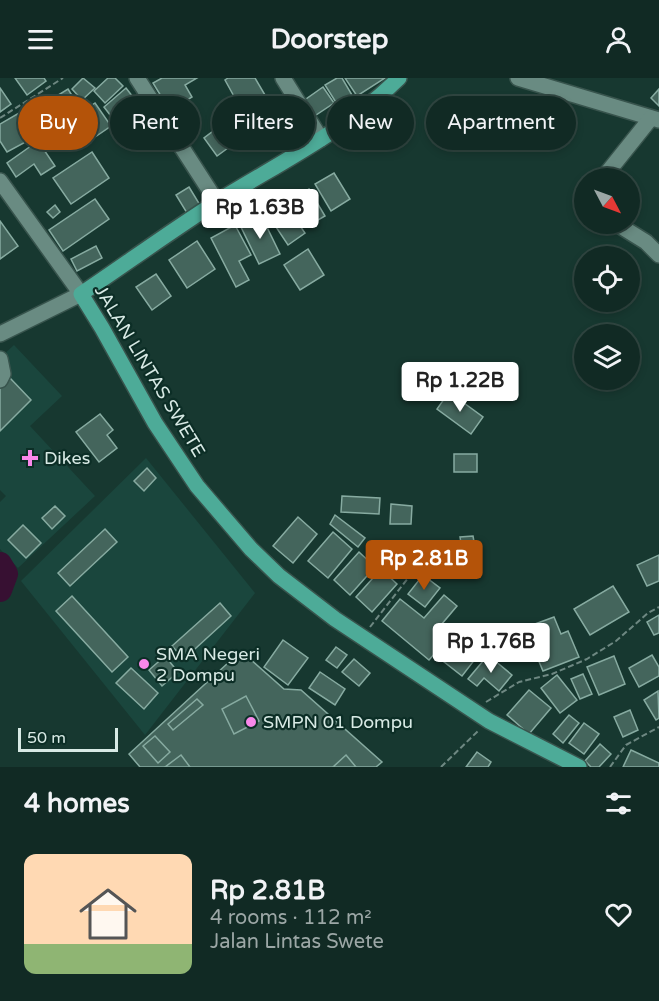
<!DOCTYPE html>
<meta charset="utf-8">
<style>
body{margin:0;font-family:"Varela Round",sans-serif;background:#1a322c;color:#f1f3f6;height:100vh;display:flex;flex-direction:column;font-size:22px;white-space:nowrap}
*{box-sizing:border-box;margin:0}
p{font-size:20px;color:#9ca7a6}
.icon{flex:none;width:33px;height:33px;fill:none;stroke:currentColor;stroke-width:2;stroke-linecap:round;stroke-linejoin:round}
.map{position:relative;height:689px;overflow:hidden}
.panel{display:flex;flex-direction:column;background:#112a24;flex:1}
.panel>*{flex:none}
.banner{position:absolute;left:18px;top:18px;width:624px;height:54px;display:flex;gap:12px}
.needle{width:39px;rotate:131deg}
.tools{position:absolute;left:574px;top:90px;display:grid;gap:12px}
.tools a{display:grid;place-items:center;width:66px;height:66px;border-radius:50%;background:#112a24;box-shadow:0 3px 9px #0003,0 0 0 2px #304641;font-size:30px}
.scale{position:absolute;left:18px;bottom:15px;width:100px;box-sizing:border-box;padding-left:6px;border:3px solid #d8eae5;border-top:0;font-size:16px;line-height:21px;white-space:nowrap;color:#d8eae5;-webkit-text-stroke:4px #0c2e26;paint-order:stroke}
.price{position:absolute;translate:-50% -51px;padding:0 14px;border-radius:6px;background:#fff;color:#222;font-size:20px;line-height:39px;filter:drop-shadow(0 2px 3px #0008)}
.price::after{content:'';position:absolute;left:50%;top:36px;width:18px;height:14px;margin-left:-9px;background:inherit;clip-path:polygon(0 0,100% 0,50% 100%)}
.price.selected{background:#b45309;color:#fff}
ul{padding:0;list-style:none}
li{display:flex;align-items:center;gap:18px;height:150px;padding:0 24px}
li span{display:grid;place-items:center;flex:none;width:168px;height:120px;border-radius:12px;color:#555}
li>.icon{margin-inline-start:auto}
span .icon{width:72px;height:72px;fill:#fffc;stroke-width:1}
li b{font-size:26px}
h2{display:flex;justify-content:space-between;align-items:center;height:72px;padding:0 24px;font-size:26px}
.chip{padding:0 21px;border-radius:27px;background:#112a24;box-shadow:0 3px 9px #0003,0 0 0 2px #304641;font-size:21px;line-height:54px}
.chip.selected{background:#b45309;color:#fff}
header{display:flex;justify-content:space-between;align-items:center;height:78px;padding:0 24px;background:#112a24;font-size:27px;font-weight:700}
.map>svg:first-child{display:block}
</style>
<header><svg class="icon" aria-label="menu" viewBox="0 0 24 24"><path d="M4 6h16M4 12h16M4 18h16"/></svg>Doorstep<svg class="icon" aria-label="person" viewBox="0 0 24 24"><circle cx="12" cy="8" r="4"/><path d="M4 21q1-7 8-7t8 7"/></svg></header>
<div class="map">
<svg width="659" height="689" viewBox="0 0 659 689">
<rect width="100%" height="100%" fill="#173830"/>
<g fill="#1a463d" fill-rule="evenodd">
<path d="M 14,267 L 62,318 L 30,348 L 95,418 L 18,490 L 0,471 L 0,424 L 6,418 L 0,412 L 0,280 ZM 23,447 L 41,465 L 26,480 L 8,462 Z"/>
<polygon points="146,380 255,515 145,657 21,503"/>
</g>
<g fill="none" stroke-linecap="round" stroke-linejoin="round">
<polyline stroke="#371032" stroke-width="24" points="0,486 6,496 0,512"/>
</g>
<g fill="#44655c" stroke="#87aba1" stroke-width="1.5">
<polygon points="15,0 44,0 46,3 27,17"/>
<polygon points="83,0 95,10 82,22 72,11"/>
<polygon points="108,0 115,0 123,8 105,25 94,13"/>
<polygon points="162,0 197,0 185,7 192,19 170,33 153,5"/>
<polygon points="228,0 255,0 265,17 241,31 225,2"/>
<polygon points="337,0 342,0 352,17 337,26 325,7"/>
<polygon points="345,0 385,0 357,18"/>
<polygon points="323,9 334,25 310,41 299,26"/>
<polygon points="0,10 11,26 0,34"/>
<polygon points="126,10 140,28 117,46 104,29"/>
<polygon points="68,11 79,29 67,37 55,19"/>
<polygon points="659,11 659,28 651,20"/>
<polygon points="271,22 292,55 267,71 246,38"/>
<polygon points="95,25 111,48 95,59 79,36"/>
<polygon points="39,29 44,38 55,31 61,41 38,55 27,37"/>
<polygon points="19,35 33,60 7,74 0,63 0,46"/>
<polygon points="237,35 251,53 217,78 204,60"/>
<polygon points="66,43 79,61 69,68 64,62 51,71 43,59"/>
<polygon points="38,63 55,88 41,97 34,86 16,99 7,85"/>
<polygon points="92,74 109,100 71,126 53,100"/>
<polygon points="334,95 350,121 331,133 315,106"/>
<polygon points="189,109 200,127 187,135 176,117"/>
<polygon points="309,111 325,138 306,149 290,122"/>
<polygon points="281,120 305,155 288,167 264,131"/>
<polygon points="95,121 109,141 63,173 49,152"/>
<polygon points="55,127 60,134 53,140 47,134"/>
<polygon points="261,137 280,176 259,186 240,147"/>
<polygon points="0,143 18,168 0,181"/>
<polygon points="235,147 251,177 239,183 249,202 236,209 211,160"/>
<polygon points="197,163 215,191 187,210 169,182"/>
<polygon points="96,168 102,180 77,193 71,181"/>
<polygon points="308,171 324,197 300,212 284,187"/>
<polygon points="156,196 171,218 152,232 136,209"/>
<polygon points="10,300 31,322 0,353 0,310"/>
<polygon points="449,314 483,339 471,356 437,331"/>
<polygon points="100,336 113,352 107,357 117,370 99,384 76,354"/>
<rect x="454" y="376" width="23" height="18"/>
<polygon points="147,390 156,400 144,413 134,403"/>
<polygon points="342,418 380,420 379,436 341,434"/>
<polygon points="391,426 412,428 411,446 390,446"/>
<polygon points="55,428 65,438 52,451 42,440"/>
<polygon points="335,437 365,460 358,469 330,446"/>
<polygon points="298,439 317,456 293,485 273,468"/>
<polygon points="23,447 41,465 26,480 8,462"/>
<polygon points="105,451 117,464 70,508 58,495"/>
<polygon points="333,454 352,471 328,500 308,483"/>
<polygon points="473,458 476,475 463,477 460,459"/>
<polygon points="359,474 375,489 350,517 334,502"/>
<polygon points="659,477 659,503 647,508 637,487"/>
<polygon points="433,486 442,494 437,500 428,493"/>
<polygon points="381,491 397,506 372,534 356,519"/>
<polygon points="423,497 440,510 425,529 408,516"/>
<polygon points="613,508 629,534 590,557 574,531"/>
<polygon points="444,517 457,528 441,547 452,556 429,582 382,543 400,521 424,540"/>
<polygon points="72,518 128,579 112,594 56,533"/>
<polygon points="220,525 231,538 184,581 172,568"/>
<polygon points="659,537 659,555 654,557 647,544"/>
<polygon points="554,539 561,556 568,553 579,579 543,593 532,567 542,562 535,546"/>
<polygon points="464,556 483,571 462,598 443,583"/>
<polygon points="283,562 308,580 288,607 264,589"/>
<polygon points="336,569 347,577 337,590 326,582"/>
<polygon points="241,573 284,611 301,612 382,684 376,689 140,689 129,676"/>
<polygon points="488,577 512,597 499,613 484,600 477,608 468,601"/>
<polygon points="652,577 659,589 659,598 639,609 629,590"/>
<polygon points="165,578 178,594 162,608 149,592"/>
<polygon points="614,578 625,606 599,617 587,589"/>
<polygon points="354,581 370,595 359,608 342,594"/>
<polygon points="131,590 158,615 144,631 116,605"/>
<polygon points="320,594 345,611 335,627 309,610"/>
<polygon points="583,596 592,616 580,621 571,601"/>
<polygon points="557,597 577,622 560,635 541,610"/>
<polygon points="529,612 551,630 529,656 507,637"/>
<polygon points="658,613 659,640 656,642 644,622"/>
<polygon points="246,618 259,643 234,656 222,631"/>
<polygon points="197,621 203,627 173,652 168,646"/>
<polygon points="630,632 638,652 623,659 614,639"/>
<polygon points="569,637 579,645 563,665 553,656"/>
<polygon points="584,645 599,656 584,676 569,665"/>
<polygon points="155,658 170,674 158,685 143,668"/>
<polygon points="600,666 611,676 599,689 591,689 585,683"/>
<polygon points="631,672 659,685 659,689 623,689"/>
<polygon points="477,674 491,684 488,689 466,689"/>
<polygon points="181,677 190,689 165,689"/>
<polygon points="346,677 356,689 333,689"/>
</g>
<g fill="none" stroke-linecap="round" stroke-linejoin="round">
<defs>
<g id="minor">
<polyline points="137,0 217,124"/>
<polyline points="283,0 321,61"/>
<polyline points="518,0 659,42"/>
<polyline points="603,100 651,40"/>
<polyline points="0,103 81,216 0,256"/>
<polyline points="617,146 646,164 659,177"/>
<polyline points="0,281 3,296 0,302"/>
</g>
<path id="major" d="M 399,0 C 347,52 279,85 218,123 C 171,153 127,185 81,216 L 102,250 L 155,345 L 197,408 L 251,471 L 279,498 L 335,541 L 489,643 L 579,689"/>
</defs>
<use href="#minor" stroke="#38544d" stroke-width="18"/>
<use href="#major" stroke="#38544d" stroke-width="18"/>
<g stroke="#6e8882" stroke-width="2" stroke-dasharray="6 3" stroke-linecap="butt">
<polyline points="0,40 63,0"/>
<polyline points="370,549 426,477 456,471"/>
<polyline points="486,624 519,604 552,596 587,581 616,563 648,535 659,529"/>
<polyline points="441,689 478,653"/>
<polyline points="610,689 626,667 659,649"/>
</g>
<use href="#minor" stroke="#698b82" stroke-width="15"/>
<use href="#major" stroke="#4dab98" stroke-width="15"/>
</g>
<g fill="#f888ea" stroke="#0c2e26" stroke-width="2">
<path d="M27 371h6v6h6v6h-6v6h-6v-6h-6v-6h6z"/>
<circle cx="144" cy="586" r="6"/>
<circle cx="251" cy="644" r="6"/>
</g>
<g text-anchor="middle" stroke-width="4.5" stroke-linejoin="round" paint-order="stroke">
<g font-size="18" fill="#d8eae5" stroke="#0c2e26">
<text transform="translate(150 293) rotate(59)" y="6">JALAN LINTAS SWETE</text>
</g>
<g font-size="18" fill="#d8eae5" stroke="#0c2e26" text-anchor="start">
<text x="44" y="386">Dikes</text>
<text x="156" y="582">SMA Negeri<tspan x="156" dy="21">2 Dompu</tspan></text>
<text x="263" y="650">SMPN 01 Dompu</text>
</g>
</g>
</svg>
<div class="tools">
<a><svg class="needle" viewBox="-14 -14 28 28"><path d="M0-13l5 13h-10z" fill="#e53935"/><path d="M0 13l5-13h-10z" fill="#9ca7a6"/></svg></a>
<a><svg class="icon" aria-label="locate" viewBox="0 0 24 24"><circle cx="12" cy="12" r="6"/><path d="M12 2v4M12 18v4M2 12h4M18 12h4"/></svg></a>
<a><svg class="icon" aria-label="layers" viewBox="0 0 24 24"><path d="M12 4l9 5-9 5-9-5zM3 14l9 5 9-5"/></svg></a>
</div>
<div class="scale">50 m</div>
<b class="price" style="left:260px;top:162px">Rp 1.63B</b>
<b class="price" style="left:460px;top:335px">Rp 1.22B</b>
<b class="price selected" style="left:424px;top:513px">Rp 2.81B</b>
<b class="price" style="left:491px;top:596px">Rp 1.76B</b>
<div class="banner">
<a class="chip selected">Buy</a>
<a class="chip">Rent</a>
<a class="chip">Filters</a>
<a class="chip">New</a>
<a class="chip">Apartment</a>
</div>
</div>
<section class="panel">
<h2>4 homes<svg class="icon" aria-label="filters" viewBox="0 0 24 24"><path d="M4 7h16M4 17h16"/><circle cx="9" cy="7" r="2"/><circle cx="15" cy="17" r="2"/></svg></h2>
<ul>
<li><span style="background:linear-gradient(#ffd9b3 75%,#8fb573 0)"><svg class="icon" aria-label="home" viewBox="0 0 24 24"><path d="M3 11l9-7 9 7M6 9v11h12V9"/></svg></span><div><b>Rp 2.81B</b><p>4 rooms · 112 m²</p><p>Jalan Lintas Swete</p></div><svg class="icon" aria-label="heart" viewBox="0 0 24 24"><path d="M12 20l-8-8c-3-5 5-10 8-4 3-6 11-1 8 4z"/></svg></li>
</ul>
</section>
